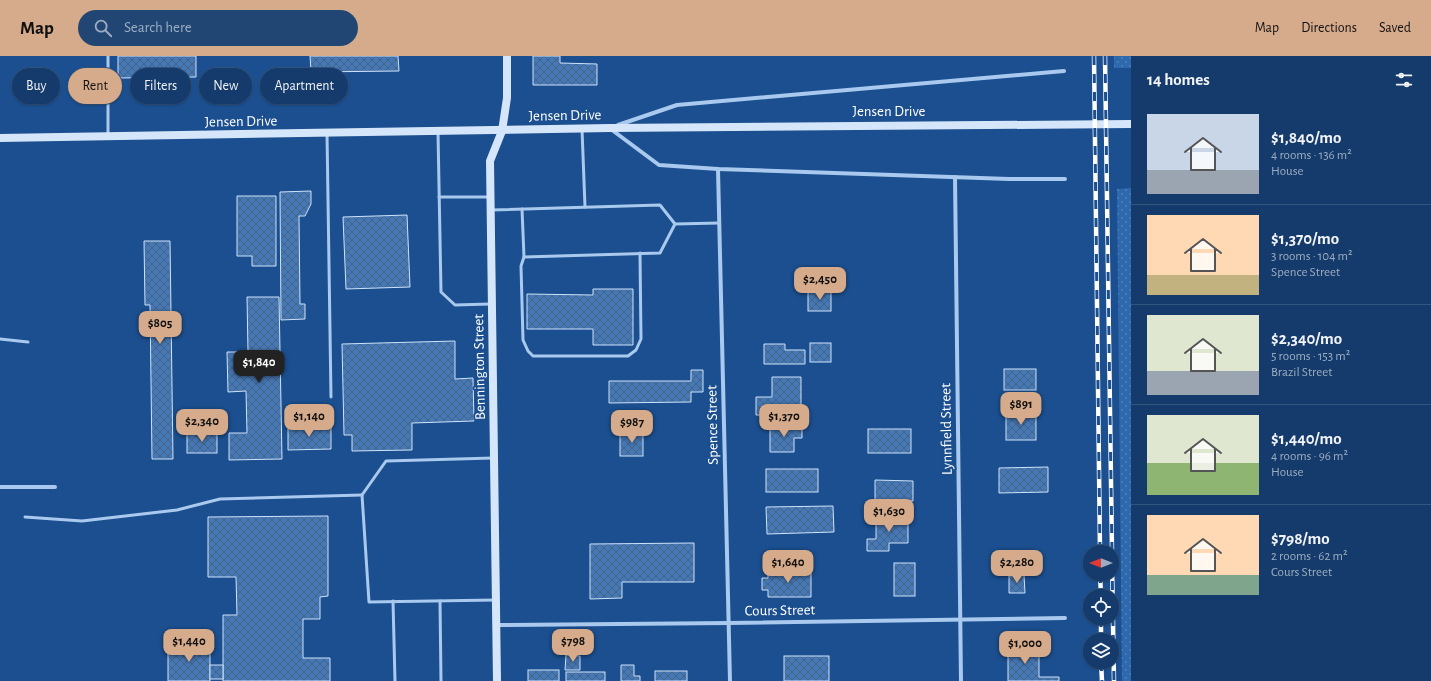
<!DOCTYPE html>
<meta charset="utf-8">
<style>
body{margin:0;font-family:"Alegreya Sans",sans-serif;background:#214673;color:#f1f3f6;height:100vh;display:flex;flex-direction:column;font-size:15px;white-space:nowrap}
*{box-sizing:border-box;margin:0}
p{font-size:13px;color:#9dadc1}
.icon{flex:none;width:22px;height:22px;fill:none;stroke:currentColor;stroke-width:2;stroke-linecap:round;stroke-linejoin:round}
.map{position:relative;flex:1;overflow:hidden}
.drawer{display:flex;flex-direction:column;background:#143b6b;width:300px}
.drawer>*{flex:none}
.banner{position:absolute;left:12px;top:12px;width:380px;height:36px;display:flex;gap:8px}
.needle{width:26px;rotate:270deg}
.tools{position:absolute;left:1083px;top:489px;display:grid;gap:8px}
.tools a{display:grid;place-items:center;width:36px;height:36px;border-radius:50%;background:#143b6b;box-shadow:0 1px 3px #0004,0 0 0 1px #33557e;font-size:20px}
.price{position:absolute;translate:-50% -34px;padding:0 9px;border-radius:8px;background:#d6ab8b;color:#111;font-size:13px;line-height:26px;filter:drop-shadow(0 1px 2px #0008)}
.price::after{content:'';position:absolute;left:50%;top:24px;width:12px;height:9px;margin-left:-6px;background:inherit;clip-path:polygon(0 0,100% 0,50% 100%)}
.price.active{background:#222;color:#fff}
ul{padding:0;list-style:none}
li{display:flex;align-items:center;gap:12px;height:100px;padding:0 16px}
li+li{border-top:1px solid #33557e}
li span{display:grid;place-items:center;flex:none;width:112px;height:80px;border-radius:0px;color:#555}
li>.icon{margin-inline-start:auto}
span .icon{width:48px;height:48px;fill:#fffc;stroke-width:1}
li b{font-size:17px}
h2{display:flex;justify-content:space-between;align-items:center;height:48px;padding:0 16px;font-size:17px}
.tag{padding:0 14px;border-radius:18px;background:#143b6b;box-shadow:0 1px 3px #0004,0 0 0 1px #33557e;font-size:14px;line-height:36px}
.tag.active{background:#d6ab8b;color:#111}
header{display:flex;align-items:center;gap:24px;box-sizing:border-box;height:56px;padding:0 20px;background:#d6ab8b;color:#111}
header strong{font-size:19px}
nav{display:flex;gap:22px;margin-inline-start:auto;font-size:14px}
.search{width:280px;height:36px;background:#214673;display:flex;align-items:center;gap:10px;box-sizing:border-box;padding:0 14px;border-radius:22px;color:#9dadc1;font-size:15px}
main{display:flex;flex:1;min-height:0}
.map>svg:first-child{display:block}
</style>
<header>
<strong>Map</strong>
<div class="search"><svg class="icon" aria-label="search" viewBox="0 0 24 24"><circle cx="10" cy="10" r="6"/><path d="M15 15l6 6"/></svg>Search here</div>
<nav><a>Map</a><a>Directions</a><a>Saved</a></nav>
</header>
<main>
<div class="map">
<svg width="1131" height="625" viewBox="0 0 1131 625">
<defs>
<pattern id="grass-dots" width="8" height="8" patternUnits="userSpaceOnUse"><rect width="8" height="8" fill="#2e69ad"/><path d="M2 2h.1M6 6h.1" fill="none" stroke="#4d80b9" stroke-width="1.8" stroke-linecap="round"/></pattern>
<pattern id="building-cross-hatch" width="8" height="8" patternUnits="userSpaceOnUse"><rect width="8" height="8" fill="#4478b7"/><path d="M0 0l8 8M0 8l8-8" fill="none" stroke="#486282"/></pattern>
</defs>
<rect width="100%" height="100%" fill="#1b4f8f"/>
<g fill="url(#grass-dots)">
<rect x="1114" y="0" width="17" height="12"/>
<polygon points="1131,132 1131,625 1122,625 1117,133"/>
</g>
<g fill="url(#building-cross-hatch)" stroke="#cfe3fa">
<polygon points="118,0 196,0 196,21 118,22"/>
<polygon points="310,0 398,0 399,15 311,16"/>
<polygon points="533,0 560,0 560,7 597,8 597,29 533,29"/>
<polygon points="311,135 311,148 305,160 299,160 300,248 305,248 305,263 281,264 280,136"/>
<polygon points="237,140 276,140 276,210 252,210 252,200 237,200"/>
<polygon points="407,159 410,231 346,233 343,161"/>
<polygon points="144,185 170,185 173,403 152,403 150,249 145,249"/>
<polygon points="593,233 633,233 633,289 593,289 593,273 527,273 527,238 593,239"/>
<rect x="808" y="235" width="23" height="20"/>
<polygon points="247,241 279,241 282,403 229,404 229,377 247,377 246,335 228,336 227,296 248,296"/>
<polygon points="455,285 455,323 473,322 474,365 412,367 412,394 352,395 352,379 344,379 342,288"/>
<rect x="810" y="287" width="21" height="19"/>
<polygon points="764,288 785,288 785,294 805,294 805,308 764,308"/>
<rect x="1004" y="313" width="32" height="21"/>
<polygon points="691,314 703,314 703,336 691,336 691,346 609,347 609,325 691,325"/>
<polygon points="772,321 801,321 801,359 756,359 756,341 772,341"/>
<rect x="1006" y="357" width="30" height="27"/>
<polygon points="770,369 802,369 802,382 794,382 794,396 770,396"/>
<polygon points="288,370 331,370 331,393 288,394"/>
<rect x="868" y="373" width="43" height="24"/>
<rect x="620" y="375" width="23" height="25"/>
<rect x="187" y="377" width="30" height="20"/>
<polygon points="1048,411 1048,436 999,437 999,412"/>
<rect x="766" y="413" width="52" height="23"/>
<polygon points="875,424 913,425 913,445 875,444"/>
<polygon points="833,450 834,476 767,478 766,451"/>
<polygon points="328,460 328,540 320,541 320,563 303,563 303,602 330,602 330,625 223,625 223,559 237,559 236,521 208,521 208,461"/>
<polygon points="876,461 908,461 908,487 889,487 889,495 867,495 867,483 876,483"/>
<polygon points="694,487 694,526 622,526 622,542 590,543 590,488"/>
<rect x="894" y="507" width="21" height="33"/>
<polygon points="768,514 811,515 811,541 768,541 768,534 762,534 762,522 768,522"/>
<polygon points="1024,519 1025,537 1009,537 1009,520"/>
<polygon points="210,589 210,625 168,625 168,590"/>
<polygon points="1008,591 1039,591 1039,621 1059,621 1059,625 1008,625"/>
<polygon points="566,599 580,600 580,614 565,614"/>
<rect x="784" y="600" width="45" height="25"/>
<rect x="210" y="609" width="13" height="14"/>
<polygon points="621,609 634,609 634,620 640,620 640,625 621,625"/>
<rect x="528" y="614" width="31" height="11"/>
<rect x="655" y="615" width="32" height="10"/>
<rect x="566" y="616" width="39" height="9"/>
</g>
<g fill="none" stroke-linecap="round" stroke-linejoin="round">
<g stroke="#a9c9ee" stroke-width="3">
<polyline points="582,73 585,151"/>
<polyline points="438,76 441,236 455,249 490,248"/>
<polyline points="327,77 331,341"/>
<polyline points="108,79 108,0"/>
<polyline points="439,141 489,141"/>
<polyline points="522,153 524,201 660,197 675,168"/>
<polyline points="491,154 660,149 675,168 719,167"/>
<polyline points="524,201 521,210 523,284 528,295 533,300 628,300 636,294 641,283 640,197"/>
<polyline points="0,283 28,286"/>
<polyline points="493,402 386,405 362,439 369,546 495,544"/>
<polyline points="25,461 82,465 177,454 220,443 362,439"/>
<polyline points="393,545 395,625"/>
<polyline points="440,545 441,625"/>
</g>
<g stroke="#a9c9ee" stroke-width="4">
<polyline points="618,69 677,49 1064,15"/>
<polyline points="612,74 659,109 718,113 1009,123 1065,123"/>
<polyline points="718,113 730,625"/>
<polyline points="955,121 961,625"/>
<polyline points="0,431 55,431"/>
<polyline points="496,569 729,567 1065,562"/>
</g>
<g stroke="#d6e6fa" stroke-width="8">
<polyline points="0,82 610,72 1131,68"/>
<polyline points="497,625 490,105 502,75 507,42 507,0"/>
</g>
<defs>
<g id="rail">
<polyline points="1094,0 1100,496"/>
<polyline points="1105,0 1112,496"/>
<polyline points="1112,507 1114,625"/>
<polyline points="1100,518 1101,540"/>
<polyline points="1101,562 1101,584"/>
<polyline points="1101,606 1102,625"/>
</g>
</defs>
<use href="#rail" stroke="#fff" stroke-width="4.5"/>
<use href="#rail" stroke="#1b4f8f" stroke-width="3" stroke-dasharray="9" stroke-linecap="butt"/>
</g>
<g text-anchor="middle" stroke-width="4" stroke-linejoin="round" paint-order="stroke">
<g font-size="15" fill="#fff" stroke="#1b4f8f">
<text x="889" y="60">Jensen Drive</text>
<text transform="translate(565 59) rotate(-1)" y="5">Jensen Drive</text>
<text transform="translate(241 65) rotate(-1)" y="5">Jensen Drive</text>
<text transform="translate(479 311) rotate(-91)" y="5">Bennington Street</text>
<text transform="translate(712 369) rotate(-91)" y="5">Spence Street</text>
<text transform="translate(946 373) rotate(-91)" y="5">Lynnfield Street</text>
<text transform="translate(780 554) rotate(-1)" y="5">Cours Street</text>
</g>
</g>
</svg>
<div class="tools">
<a><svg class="needle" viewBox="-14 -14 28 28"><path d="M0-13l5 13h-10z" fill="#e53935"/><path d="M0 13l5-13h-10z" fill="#9dadc1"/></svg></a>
<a><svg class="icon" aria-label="locate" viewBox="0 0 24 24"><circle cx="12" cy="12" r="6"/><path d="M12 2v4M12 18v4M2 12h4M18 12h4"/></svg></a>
<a><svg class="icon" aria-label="layers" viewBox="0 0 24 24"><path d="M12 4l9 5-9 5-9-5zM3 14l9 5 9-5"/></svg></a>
</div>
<b class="price" style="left:820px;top:245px">$2,450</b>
<b class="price" style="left:160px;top:289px">$805</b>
<b class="price active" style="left:259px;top:328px">$1,840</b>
<b class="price" style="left:1021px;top:370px">$891</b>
<b class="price" style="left:309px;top:382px">$1,140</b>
<b class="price" style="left:784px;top:382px">$1,370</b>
<b class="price" style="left:202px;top:387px">$2,340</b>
<b class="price" style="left:632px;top:388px">$987</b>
<b class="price" style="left:889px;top:477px">$1,630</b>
<b class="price" style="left:788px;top:528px">$1,640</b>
<b class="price" style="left:1017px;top:528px">$2,280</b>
<b class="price" style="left:189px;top:607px">$1,440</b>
<b class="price" style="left:573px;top:607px">$798</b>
<b class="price" style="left:1025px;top:609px">$1,000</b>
<div class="banner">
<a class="tag">Buy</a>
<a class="tag active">Rent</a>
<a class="tag">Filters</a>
<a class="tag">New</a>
<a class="tag">Apartment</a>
</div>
</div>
<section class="drawer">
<h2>14 homes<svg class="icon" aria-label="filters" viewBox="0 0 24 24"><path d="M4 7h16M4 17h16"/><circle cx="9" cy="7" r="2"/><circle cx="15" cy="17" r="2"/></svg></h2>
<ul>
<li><span style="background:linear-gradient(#c9d6e8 70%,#9aa5b1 0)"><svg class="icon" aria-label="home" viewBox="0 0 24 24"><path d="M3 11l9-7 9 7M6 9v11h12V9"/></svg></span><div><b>$1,840/mo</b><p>4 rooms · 136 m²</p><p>House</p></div></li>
<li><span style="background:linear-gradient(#ffd9b3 75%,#c2b280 0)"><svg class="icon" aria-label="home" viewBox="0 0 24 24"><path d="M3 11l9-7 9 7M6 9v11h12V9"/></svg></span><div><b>$1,370/mo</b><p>3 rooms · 104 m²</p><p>Spence Street</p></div></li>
<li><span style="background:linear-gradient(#dfe7d0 70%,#9aa5b1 0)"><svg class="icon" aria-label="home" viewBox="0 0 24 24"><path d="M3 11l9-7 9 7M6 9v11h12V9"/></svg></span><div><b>$2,340/mo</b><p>5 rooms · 153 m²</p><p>Brazil Street</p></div></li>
<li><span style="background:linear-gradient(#dfe7d0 60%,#8fb573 0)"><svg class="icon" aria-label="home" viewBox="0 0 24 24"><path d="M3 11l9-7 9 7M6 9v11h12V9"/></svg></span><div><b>$1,440/mo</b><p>4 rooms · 96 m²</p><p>House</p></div></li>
<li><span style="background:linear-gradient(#ffd9b3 75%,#7fa58c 0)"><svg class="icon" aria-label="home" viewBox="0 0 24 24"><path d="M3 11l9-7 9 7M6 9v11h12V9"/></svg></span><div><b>$798/mo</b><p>2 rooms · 62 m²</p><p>Cours Street</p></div></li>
</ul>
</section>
</main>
